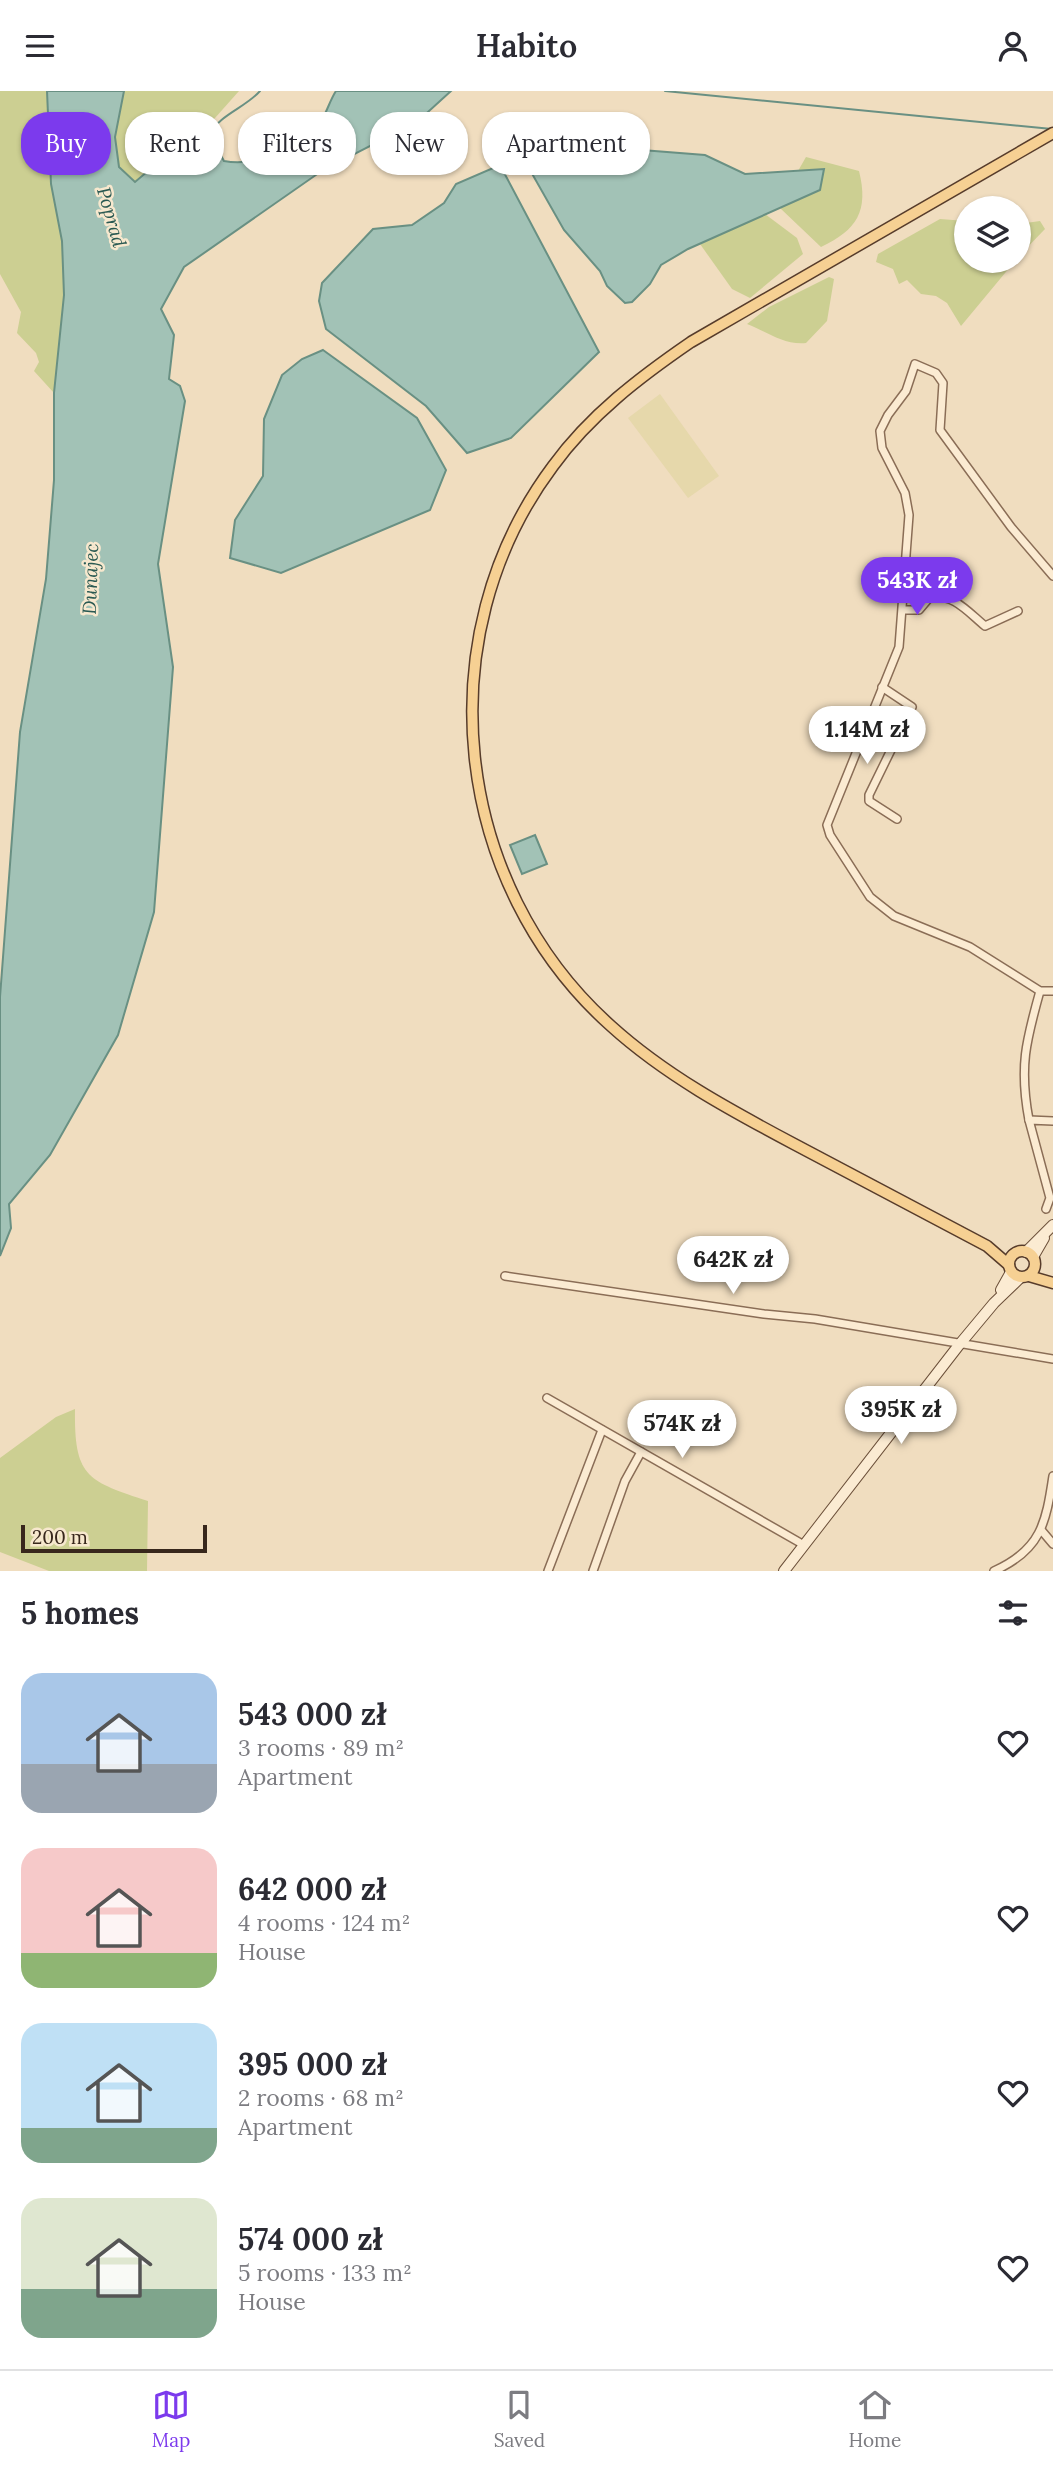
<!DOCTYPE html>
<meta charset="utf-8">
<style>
body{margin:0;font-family:Lora,serif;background:#f7f7f7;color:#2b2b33;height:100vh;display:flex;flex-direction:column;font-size:26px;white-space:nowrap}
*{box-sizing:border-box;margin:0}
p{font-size:23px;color:#7c7c81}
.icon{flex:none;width:38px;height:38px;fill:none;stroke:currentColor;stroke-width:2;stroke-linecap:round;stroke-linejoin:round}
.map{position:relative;height:1480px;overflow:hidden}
.sheet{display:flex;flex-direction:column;background:#fff;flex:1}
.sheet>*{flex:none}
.guide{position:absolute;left:21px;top:21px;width:700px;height:63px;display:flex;gap:14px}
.fabs{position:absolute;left:954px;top:105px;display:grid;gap:14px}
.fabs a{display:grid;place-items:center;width:77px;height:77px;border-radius:50%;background:#fff;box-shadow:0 2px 5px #0004;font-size:35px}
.scale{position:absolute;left:21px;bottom:18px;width:186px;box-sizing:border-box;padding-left:7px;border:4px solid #38271c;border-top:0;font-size:19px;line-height:24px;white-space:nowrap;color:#38271c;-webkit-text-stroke:5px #f7e8ce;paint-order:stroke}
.price{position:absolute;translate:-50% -60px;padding:0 16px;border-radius:24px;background:#fff;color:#222;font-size:23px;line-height:46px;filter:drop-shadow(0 2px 4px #0008)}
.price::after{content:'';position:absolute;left:50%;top:42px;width:21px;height:16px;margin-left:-10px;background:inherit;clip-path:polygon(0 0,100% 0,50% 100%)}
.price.active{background:#7c3aed;color:#fff}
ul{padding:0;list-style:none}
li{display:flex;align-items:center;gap:21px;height:175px;padding:0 21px}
li span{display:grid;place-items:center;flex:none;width:196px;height:140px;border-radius:21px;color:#555}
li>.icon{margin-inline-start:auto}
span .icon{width:84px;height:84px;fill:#fffc;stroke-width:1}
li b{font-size:30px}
h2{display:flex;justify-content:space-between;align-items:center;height:84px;padding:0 21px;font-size:30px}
.chip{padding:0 24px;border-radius:28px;background:#fff;box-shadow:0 2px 5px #0004;font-size:24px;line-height:63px}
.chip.active{background:#7c3aed;color:#fff}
header{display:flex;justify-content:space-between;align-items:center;height:91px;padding:0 21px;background:#fff;font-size:32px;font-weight:600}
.dock{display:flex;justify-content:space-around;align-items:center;height:98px;border-top:2px solid #e1e1e2;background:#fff;font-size:19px;color:#7c7c81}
.dock a{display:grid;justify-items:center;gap:4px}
.dock .active{color:#7c3aed}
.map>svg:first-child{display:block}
</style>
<header><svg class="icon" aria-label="menu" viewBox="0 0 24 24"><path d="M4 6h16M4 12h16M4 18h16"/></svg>Habito<svg class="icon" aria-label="person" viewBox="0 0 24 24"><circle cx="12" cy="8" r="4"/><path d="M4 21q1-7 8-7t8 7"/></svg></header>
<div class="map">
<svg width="1053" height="1480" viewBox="0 0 1053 1480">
<rect width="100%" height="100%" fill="#f0ddbf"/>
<polygon fill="#e6d8ab" points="660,303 719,385 688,407 628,327"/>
<g fill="#cccf92">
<polygon points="0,0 47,0 51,93 62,150 64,204 54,302 34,280 39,271 36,262 17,242 21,221 0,183"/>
<polygon points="124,0 239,0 215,27 135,91 119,76 115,46"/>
<path d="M 806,66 L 859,80 C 869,120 857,139 821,156 L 780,117 L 820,99 L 824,78 L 798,80 Z"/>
<polygon points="765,123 797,147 803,163 750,207 732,198 700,153"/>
<polygon points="940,128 966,130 966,170 1015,170 961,235 947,212 936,205 921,203 907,189 899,193 893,178 876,171 878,163"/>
<polygon points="1040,130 1045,138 1019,165 1019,133"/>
<path d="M 829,186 L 834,188 L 827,230 L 806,252 C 783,254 768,241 747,233 L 769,216 Z"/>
<path d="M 75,1318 C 74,1386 87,1390 148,1410 L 147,1480 L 49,1480 L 0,1461 L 0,1367 L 56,1326 Z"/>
</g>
<g fill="#a2c2b6" stroke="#699083" stroke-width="2">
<path d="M 47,0 L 124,0 L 115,46 L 119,76 L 135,91 L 185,49 L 209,43 L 224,70 C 256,76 302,57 321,30 C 327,21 330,9 336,0 L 451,0 L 417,31 L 323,79 L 184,176 L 161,218 L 174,244 L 169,288 L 180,295 L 185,310 L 158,473 L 173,576 L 154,821 L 118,944 L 50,1064 L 9,1113 L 11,1137 L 0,1165 L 0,906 L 20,641 L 46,488 L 54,389 L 54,302 L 64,204 L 62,150 L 51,93 Z"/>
<polygon points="558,36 591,55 705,64 745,83 824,78 820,99 688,158 661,174 650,193 632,211 625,212 607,195 600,180 564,139 518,58 536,40"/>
<polygon points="500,74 599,261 511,347 467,362 426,315 326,238 319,210 322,192 373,138 412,134 444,112 456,93"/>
<polygon points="323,259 417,327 446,379 430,419 281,482 230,467 235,429 263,385 264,328 282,284 302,268"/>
<polygon points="535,744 547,773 522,783 510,754"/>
</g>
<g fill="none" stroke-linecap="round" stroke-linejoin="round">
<g stroke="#699083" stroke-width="2">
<polyline points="665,0 1052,38"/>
<path d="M 209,44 C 220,23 245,17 260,0"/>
</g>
<defs>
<g id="street">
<polyline points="1053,485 1011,436 940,339 943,292 936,282 915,273 906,300 888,324 880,340 882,357 905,402 909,424 899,556 827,734 830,744 870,806 894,825 970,856 1040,900 1053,900"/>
<path d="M 904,519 L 919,519 L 930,506 C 953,502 968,521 985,535 L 1018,520"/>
<polyline points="882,596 912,616 869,704 869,710 897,728"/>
<path d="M 1029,1029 C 1019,976 1026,950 1040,900"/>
<polyline points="1046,1118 1050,1107 1029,1029 1053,1030"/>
<polyline points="505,1185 764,1223 815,1228 1053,1268"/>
<polyline points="547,1307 804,1454"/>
<polyline points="1042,1440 1053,1453"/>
<polyline points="548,1480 602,1339"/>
<polyline points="593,1480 625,1390 641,1361"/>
<path d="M 994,1480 C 1041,1459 1046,1432 1053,1385"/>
</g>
<g id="secondary">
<polyline points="1026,1161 1053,1134"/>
<polyline points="1033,1166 1044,1147"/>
<polyline points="1001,1199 1011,1181"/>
<polyline points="784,1480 959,1254 994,1212 1021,1186"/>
</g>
<g id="primary">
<circle cx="1022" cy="1173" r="13"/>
<path d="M 1009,1174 L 987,1155 C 923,1121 858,1087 794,1053 C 730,1019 665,984 611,935 C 453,794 425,546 553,375 C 590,324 640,286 691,251 L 1053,42"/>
<polyline points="1029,1185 1053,1192"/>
</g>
</defs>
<use href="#street" stroke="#8a6d56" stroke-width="10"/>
<use href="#secondary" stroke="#6b4f39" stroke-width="12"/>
<use href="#primary" stroke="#573c2b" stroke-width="13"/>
<use href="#street" stroke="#fbebd2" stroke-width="7"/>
<use href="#secondary" stroke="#fbebd2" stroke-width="10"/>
<use href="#primary" stroke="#f6d093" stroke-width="10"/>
</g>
<g text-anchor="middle" stroke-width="5" stroke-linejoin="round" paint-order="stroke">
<g font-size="19" font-style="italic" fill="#2a5952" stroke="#f7e8ce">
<text transform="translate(112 126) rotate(74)" y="7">Poprad</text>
<text transform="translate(90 488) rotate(-88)" y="7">Dunajec</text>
</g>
</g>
</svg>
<div class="fabs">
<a><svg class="icon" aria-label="layers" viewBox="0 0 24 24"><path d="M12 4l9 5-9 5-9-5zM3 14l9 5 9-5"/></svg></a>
</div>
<div class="scale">200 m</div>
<b class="price active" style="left:917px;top:526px">543K zł</b>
<b class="price" style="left:867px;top:675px">1.14M zł</b>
<b class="price" style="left:733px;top:1205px">642K zł</b>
<b class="price" style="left:901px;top:1355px">395K zł</b>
<b class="price" style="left:682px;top:1369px">574K zł</b>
<div class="guide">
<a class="chip active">Buy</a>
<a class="chip">Rent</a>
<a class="chip">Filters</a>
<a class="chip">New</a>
<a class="chip">Apartment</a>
</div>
</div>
<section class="sheet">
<h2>5 homes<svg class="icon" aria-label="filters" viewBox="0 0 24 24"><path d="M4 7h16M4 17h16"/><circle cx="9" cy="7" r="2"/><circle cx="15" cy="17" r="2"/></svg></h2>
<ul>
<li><span style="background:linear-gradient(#a9c7e8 65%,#9aa5b1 0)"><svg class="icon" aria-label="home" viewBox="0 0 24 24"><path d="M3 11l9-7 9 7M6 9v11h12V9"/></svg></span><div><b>543 000 zł</b><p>3 rooms · 89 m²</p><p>Apartment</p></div><svg class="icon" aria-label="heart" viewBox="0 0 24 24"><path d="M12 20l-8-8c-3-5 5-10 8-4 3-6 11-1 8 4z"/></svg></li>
<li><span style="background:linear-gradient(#f6c9c9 75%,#8fb573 0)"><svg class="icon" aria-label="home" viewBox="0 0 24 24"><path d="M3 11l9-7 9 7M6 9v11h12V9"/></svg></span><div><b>642 000 zł</b><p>4 rooms · 124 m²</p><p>House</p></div><svg class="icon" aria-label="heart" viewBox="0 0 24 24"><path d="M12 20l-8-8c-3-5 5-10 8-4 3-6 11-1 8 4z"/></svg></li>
<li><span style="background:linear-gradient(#bfe0f5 75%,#7fa58c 0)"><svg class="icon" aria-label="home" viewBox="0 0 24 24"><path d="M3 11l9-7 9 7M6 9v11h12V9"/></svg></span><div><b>395 000 zł</b><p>2 rooms · 68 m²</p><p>Apartment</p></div><svg class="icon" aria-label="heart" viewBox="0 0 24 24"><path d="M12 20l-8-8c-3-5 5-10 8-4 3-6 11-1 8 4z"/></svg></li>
<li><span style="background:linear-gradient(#dfe7d0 65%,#7fa58c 0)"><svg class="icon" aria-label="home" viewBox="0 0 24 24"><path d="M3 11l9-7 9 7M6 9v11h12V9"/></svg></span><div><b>574 000 zł</b><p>5 rooms · 133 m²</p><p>House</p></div><svg class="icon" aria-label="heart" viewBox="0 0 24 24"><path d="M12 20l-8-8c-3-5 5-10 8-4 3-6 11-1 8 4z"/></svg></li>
</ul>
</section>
<nav class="dock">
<a class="active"><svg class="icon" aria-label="map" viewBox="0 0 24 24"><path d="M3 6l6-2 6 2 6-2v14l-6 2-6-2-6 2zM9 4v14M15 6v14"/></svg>Map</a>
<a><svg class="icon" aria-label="saved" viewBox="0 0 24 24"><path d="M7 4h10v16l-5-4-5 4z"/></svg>Saved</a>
<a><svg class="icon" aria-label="home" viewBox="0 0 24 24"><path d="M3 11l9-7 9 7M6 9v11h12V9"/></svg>Home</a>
</nav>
